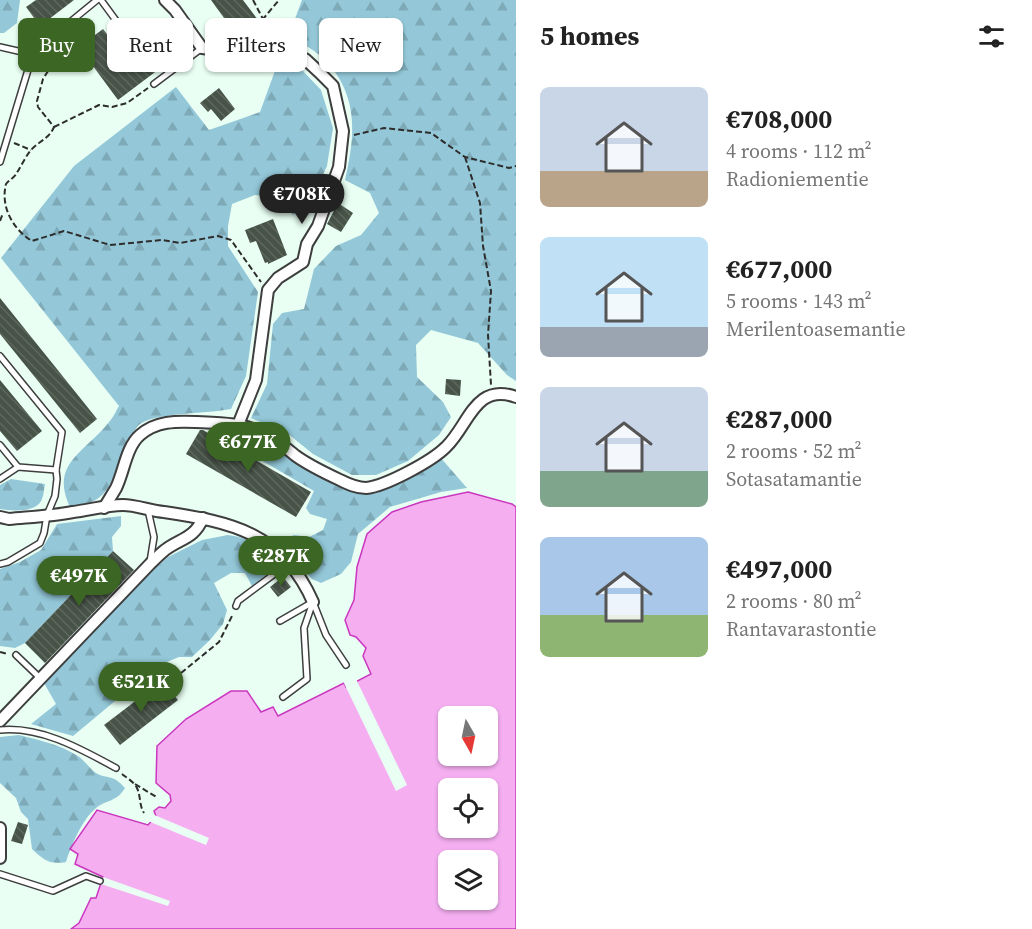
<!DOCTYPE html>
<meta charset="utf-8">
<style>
body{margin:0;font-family:"Source Serif 4",serif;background:#f2f2f2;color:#222;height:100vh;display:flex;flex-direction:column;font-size:22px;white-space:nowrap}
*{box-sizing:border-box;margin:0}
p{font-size:20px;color:#767676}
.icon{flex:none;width:33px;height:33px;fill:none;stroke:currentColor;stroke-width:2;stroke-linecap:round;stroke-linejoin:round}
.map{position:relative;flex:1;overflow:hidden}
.sheet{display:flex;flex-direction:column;background:#fff;width:516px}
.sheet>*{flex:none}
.top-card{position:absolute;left:18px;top:18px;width:408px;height:54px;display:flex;gap:12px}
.needle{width:39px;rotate:171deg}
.tools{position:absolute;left:438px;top:706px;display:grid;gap:12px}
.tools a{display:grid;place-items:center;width:60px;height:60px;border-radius:9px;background:#fff;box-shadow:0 2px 4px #0004;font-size:30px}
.price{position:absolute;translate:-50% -51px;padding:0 14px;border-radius:21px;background:#3c6624;color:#fff;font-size:20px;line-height:39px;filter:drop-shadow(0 2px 3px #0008)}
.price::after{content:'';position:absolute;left:50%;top:36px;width:18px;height:14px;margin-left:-9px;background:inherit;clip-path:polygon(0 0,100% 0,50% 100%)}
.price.active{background:#222;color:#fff}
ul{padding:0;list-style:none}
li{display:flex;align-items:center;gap:18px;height:150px;padding:0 24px}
li span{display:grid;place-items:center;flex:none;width:168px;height:120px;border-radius:9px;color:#555}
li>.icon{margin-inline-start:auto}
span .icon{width:72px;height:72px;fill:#fffc;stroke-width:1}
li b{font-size:26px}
h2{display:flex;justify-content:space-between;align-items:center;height:72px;padding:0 24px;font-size:26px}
.chip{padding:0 21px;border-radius:9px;background:#fff;box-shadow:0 2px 4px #0004;font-size:21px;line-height:54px}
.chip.active{background:#3c6624;color:#fff}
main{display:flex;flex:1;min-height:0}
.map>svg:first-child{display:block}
</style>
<main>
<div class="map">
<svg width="516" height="929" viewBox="0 0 516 929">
<defs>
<pattern id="forest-firs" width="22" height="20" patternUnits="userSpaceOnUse" patternTransform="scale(1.5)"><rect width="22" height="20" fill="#94c8d8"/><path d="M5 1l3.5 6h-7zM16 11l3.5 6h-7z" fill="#7eaab8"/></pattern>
<pattern id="building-back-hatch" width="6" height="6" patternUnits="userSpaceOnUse" patternTransform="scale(1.5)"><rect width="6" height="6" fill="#485348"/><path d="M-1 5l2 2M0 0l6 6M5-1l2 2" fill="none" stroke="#5e675e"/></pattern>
</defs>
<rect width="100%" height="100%" fill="#e9fff4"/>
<g fill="url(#forest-firs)">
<polygon points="0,0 20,0 17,23 4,33 0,33"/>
<path d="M 302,0 L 516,0 L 516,381 L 507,375 L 478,343 L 431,330 L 416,345 L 417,377 L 443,402 L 451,417 L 439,435 L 408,461 L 376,475 L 352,475 L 313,454 L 287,433 L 251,418 L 267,384 L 273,324 L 282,313 L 304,309 L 314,269 L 336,246 L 361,235 L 379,213 L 370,193 L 345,180 C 355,136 359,98 327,62 C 317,51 301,43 289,35 Z"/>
<path d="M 280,57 L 301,69 L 321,90 L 333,128 L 327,166 L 308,208 L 293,215 L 280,198 L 255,195 L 232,204 L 228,226 L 228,246 L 258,292 L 246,376 L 231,409 C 208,414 158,412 140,424 C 136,427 134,432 131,435 C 109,467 121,503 70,507 C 49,463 86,452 109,422 C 113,418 116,411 119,406 L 1,258 L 74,166 L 176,87 L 209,130 L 260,112 Z"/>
<path d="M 221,429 C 238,430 256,432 270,441 C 278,447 284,454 291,459 C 310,472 344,493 366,494 C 388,494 424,470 440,457 L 467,488 L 441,492 L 390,507 L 358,534 L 351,562 L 341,574 L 321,583 L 312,579 L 288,554 L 285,540 L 294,535 L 309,537 L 323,530 L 327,519 L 310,514 L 306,508 L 314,491 L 213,432 Z"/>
<path d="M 11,479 L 45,484 C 44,488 44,494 42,499 C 37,513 12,511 0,509 L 0,485 Z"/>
<polygon points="121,516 121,526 112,537 113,551 25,643 15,648 0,646 0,569 20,562 41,550 57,524"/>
<path d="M 228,535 C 250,538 258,544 273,560 L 266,575 L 252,586 L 245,573 L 231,573 L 214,583 L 227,610 L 223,624 L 210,640 L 192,657 L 179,657 L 157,666 L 73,736 L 31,724 L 56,704 L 44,683 L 145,577 L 168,557 L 202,540 Z"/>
<path d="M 19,735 C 39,740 61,745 78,756 C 85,761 89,768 96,773 C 108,780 112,773 125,788 C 116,803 106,799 95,809 C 82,820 71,846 66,862 C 49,865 44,860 32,849 L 28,819 L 21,812 L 16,798 L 0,783 L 0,737 Z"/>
</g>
<path fill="#f5aff1" stroke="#ca37be" stroke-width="1.5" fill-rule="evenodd" d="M 468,492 L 512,504 L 516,507 L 516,929 L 71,929 L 79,923 L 91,898 L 96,898 L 103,877 L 75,864 L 78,854 L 70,849 L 97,810 L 148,825 L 156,816 L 154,811 L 159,807 L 165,808 L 171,801 L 170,795 L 156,783 L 157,746 L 186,719 L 231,691 L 247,691 L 261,712 L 273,707 L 278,716 L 344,683 L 346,687 L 371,674 L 363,656 L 366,648 L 356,637 L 350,635 L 345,620 L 354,600 L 357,567 L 367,534 L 392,512 L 421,502 ZM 448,717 L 488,717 L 488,756 L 448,756 ZM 448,789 L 488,789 L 488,828 L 448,828 ZM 448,861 L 488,861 L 488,900 L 448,900 Z"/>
<g fill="#e9fff4">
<polygon points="356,679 407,785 396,791 343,681 347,683"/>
<polygon points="152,814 209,838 206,845 148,821"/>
<polygon points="103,877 170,901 168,906 101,884"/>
</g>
<g fill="url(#building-back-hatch)">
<polygon points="36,0 74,0 40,26 26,7"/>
<polygon points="211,0 243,0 258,20 237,36"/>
<polygon points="168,23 187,48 118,100 79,47 103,29 124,56 137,49 139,45"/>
<polygon points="219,88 235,109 221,121 211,109 208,112 200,103"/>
<polygon points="338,203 353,213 341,232 327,224"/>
<polygon points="273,219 287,255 268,264 268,262 265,263 256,241 250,243 245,230"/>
<polygon points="0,298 97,419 80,433 0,334"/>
<polygon points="446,379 461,380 460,396 445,394"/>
<polygon points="0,380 42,431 17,451 0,431"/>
<polygon points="200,430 203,430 311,492 296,517 186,454"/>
<polygon points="113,551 134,570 45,663 25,643"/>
<polygon points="283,577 291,587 278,597 270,587"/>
<polygon points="163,680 178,700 120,745 104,725"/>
<polygon points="18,822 28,825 22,844 11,841"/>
</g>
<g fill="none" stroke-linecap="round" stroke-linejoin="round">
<defs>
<g id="lane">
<polyline points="101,0 134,45"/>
<polyline points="0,47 31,54 31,60 0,162"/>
<polyline points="31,54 97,0"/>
<polyline points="154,84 202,48"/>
<polyline points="0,356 62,432 56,470 57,479 55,496 47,515 44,533 40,543 8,562 0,564"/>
<polyline points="0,445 18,467 56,470"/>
<polyline points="0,479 18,467"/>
<polyline points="148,510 154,537 150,562"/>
<polyline points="313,602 326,635 346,665"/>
<polyline points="236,606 238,601 273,575 285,559"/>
<polyline points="280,621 313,602"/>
<polyline points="16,655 40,678"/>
<polyline points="283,697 307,679 304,628 313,602"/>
<path d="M 0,730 C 41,726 81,749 116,768"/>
<polyline points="0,874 53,891 86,876 100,881"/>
</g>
<g id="street">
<polyline points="165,0 175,10 202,48 235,52 259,38 287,49 305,59 319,72 333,86 343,131 339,167 318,226 307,244 303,262 278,278 268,290 256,380 238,425"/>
<path d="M 104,508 C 108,501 112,495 116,488 C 124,472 126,447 140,435 C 156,421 176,421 196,422 C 219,423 242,423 263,433 C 276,439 285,447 296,456 C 310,466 325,473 340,480 C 348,484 356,488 366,488 C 386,486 432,461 446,447 C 469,425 475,382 516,397"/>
<path d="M 0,517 L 9,519 C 30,517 52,516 73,512 C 89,510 107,505 123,505 C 136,505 151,511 164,512 C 232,522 283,533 313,602"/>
<path d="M 0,721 L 150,564 C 155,559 160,554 165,550 C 181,538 194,539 203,518"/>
<polyline points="0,828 0,858"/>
</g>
</defs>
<use href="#lane" stroke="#3e3e3e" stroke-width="8"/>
<use href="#street" stroke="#3e3e3e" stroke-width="14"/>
<g stroke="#2d2d2d" stroke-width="2" stroke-dasharray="6 3" stroke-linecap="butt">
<polyline points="253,0 263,19"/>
<polyline points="261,29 263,19 279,0"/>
<path d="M 55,46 L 55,60 L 43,79 L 37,101 L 38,107 L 54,127 C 49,139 39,141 31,150 C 25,157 21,167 16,174 C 14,178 9,180 6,184 C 0,208 14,230 32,241 L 64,231 L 110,245 L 162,240 L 180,243 L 218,236 L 231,240 L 261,282"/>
<polyline points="54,127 99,105 112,107 127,103 148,88"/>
<polyline points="354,135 384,128 431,133 465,157 509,168 516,166"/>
<polyline points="14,143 31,150"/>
<polyline points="465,157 480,203 483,246 491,291 488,335 491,385"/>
<polyline points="0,221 3,213"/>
<polyline points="0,652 8,654"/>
<polyline points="181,673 219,642 233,614"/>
<path d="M 122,774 C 127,778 134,782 137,788 C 141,797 139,805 144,813"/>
<polyline points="135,784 158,798"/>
</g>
<use href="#lane" stroke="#fff" stroke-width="5"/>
<use href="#street" stroke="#fff" stroke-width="10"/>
</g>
</svg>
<div class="tools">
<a><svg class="needle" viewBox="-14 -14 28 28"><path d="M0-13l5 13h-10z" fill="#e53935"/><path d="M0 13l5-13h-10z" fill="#767676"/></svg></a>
<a><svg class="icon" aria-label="locate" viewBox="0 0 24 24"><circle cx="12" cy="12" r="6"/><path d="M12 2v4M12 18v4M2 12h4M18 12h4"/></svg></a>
<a><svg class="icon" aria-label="layers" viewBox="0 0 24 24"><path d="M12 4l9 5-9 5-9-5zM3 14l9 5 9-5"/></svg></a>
</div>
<b class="price active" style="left:302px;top:225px">€708K</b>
<b class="price" style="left:248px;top:473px">€677K</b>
<b class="price" style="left:281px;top:587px">€287K</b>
<b class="price" style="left:79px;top:607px">€497K</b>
<b class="price" style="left:141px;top:713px">€521K</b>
<div class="top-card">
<a class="chip active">Buy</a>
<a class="chip">Rent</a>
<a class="chip">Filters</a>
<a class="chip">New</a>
</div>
</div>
<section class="sheet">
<h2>5 homes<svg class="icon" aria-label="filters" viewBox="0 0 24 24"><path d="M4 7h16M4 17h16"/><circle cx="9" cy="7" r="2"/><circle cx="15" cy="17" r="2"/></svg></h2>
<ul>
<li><span style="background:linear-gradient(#c9d6e8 70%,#b9a48a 0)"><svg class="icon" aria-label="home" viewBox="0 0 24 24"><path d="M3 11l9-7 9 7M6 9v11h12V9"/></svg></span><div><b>€708,000</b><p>4 rooms · 112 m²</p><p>Radioniementie</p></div></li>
<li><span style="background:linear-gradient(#bfe0f5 75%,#9aa5b1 0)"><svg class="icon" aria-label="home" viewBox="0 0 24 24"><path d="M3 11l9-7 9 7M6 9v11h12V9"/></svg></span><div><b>€677,000</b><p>5 rooms · 143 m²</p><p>Merilentoasemantie</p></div></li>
<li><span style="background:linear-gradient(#c9d6e8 70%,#7fa58c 0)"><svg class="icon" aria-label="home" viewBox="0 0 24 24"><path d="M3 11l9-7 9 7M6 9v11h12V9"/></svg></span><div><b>€287,000</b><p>2 rooms · 52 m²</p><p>Sotasatamantie</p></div></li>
<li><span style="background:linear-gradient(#a9c7e8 65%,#8fb573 0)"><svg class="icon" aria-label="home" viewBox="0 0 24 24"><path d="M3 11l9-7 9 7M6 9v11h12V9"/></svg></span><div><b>€497,000</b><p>2 rooms · 80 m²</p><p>Rantavarastontie</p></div></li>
</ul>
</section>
</main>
